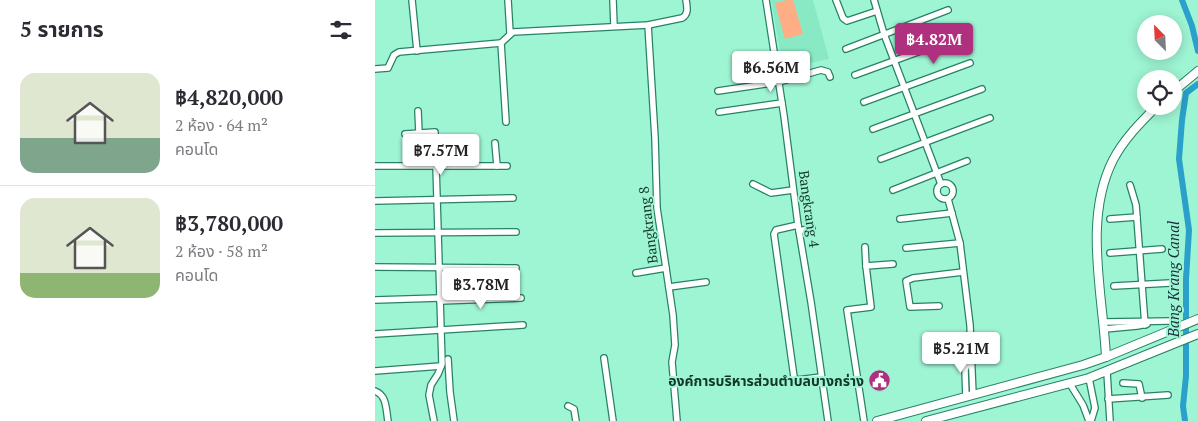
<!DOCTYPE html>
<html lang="th">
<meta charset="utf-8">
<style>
body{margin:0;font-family:"PT Serif","Noto Sans Thai",serif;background:#f7f7f7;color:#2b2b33;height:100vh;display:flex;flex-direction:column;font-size:19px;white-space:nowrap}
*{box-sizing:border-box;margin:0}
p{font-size:16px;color:#7c7c81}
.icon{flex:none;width:28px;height:28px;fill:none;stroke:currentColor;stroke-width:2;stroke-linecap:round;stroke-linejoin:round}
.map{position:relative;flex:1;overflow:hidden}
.drawer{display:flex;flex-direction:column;background:#fff;width:375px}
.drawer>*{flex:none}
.needle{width:32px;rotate:336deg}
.buttons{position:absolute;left:762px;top:15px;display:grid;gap:10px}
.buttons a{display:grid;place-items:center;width:45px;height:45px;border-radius:50%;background:#fff;box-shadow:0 2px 12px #0003;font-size:25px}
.price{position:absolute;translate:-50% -42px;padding:0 11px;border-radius:5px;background:#fff;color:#222;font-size:16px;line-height:32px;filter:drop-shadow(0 1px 2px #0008)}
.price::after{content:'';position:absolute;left:50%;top:30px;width:15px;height:11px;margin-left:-8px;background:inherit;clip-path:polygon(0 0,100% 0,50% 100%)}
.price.selected{background:#af307e;color:#fff}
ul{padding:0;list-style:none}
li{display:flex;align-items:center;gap:15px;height:125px;padding:0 20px}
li+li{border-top:1px solid #e1e1e2}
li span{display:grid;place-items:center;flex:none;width:140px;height:100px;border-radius:15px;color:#555}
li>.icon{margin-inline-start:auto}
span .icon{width:60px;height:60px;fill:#fffc;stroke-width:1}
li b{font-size:21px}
h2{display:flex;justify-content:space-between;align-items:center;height:60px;padding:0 20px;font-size:21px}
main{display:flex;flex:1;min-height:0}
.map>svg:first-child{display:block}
</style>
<main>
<section class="drawer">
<h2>5 รายการ<svg class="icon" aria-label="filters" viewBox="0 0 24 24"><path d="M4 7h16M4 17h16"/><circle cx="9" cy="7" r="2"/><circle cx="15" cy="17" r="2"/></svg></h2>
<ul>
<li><span style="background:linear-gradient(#dfe7d0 65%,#7fa58c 0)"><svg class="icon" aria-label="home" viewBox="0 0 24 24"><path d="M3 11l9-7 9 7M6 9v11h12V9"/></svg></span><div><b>฿4,820,000</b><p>2 ห้อง · 64 m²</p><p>คอนโด</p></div></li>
<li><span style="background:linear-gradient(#dfe7d0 75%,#8fb573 0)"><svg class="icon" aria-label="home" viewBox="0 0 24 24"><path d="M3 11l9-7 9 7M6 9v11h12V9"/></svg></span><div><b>฿3,780,000</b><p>2 ห้อง · 58 m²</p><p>คอนโด</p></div></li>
</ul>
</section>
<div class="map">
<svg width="823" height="421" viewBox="0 0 823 421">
<rect width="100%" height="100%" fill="#9ef5d3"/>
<polygon fill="#8ae9c5" points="396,0 438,0 454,59 408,69"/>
<polygon fill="#ffad84" points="412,0 418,0 428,34 410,39 400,3"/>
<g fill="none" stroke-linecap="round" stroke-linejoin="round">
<g stroke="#2aa0ca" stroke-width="6">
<polyline points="807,0 817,26 823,51"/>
<polyline points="810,421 808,406 811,376 811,279 814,230 804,159 807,120 811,93 823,84"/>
</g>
<defs>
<g id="street">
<polyline points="37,0 42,51"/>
<polyline points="133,0 135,33"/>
<polyline points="238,0 239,26"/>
<polyline points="391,0 409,116 423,225 436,302 453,421"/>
<polyline points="461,0 468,18 472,21 502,11"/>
<polyline points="499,0 509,34 566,184"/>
<polyline points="273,25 280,138 282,208 298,315 300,345 297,362 302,421"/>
<polyline points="126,43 131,122"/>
<polyline points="471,49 573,10"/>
<path d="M 0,69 L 13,68 L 19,55 L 24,52 L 126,43 L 138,32 L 273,25 L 307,18 C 314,14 312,7 311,0"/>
<polyline points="480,75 584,37"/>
<polyline points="343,91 404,82 446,70 453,72 455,77"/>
<polyline points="489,102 595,63"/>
<polyline points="43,111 44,133"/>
<polyline points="344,112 407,103"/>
<polyline points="498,129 607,89"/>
<polyline points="30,134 60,132 67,364 63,374 56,385 54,395 59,421"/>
<polyline points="120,143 122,166"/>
<polyline points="506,159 615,118"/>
<polyline points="0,166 132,166"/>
<circle cx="570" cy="191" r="8"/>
<polyline points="378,184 396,193 418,190"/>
<polyline points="755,185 761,205 770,325"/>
<polyline points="518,190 592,161"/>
<polyline points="573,199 585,243 595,325 598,395"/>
<polyline points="0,201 138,198"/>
<polyline points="525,219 577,213"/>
<polyline points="735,219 762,217"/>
<polyline points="423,225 401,230 399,234 419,377 422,380 446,377"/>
<polyline points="424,231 437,228"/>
<polyline points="0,233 141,232"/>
<polyline points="490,247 491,266"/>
<polyline points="531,248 585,243"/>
<polyline points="735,253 787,249"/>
<polyline points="0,267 141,268"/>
<polyline points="261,273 291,268"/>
<polyline points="739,286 795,283"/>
<polyline points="294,287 331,282"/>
<polyline points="0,300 65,298"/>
<polyline points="65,301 146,298"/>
<polyline points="564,306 535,307 531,281 538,278 588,272"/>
<polyline points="729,322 796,321"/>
<polyline points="730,329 762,326 772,324"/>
<polyline points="0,334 148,325"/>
<polyline points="229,358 238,421"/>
<polyline points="73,359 75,392 79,421"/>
<polyline points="0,371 66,366"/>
<polyline points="732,372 735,421"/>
<polyline points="714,378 720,408 716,421"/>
<polyline points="748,383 764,384 767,398"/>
<polyline points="695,384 708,405 714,421"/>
<path d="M 0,391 C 12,395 11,410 13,421"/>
<polyline points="591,397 590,370 596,355"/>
<polyline points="733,399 793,395"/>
<polyline points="193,406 199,409 201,421"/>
<polyline points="489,421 472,310 496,307 491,266 518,264"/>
</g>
<g id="secondary">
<polyline points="799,91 823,71"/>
<path d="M 731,357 C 728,294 708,219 738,160 C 749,139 765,123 782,106"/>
<polyline points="502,421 708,365 731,357 823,319"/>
<polyline points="551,421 714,378 823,334"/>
</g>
</defs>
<use href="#street" stroke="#278265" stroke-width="8"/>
<use href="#secondary" stroke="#278265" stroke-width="10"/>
<use href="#street" stroke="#fff" stroke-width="5.5"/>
<use href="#secondary" stroke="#fff" stroke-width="8"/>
</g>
<defs>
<symbol id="civic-disc" viewBox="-11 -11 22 22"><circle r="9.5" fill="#af307e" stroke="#9ef5d3"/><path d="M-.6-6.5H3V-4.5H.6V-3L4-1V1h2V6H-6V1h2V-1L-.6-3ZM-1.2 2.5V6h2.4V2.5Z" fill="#fff"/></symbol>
</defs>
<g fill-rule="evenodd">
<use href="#civic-disc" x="492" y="368" width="25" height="25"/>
</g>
<g text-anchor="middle" stroke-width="4" stroke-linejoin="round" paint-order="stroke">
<g font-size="14" fill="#12372a" stroke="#9ef5d3">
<text transform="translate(434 209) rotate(82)" y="5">Bangkrang 4</text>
<text transform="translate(273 225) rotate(-97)" y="5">Bangkrang 8</text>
</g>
<g font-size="14" font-weight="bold" fill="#12372a" stroke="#9ef5d3" text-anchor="end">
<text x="489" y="386">องค์การบริหารส่วนตำบลบางกร่าง</text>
</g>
<g font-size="15" font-style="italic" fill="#172f39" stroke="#9ef5d3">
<text transform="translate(799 279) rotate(-90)" y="5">Bang Krang Canal</text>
</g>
</g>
</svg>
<div class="buttons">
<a><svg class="needle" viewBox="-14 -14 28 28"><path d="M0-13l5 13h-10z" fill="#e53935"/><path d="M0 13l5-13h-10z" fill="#7c7c81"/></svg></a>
<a><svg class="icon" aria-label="locate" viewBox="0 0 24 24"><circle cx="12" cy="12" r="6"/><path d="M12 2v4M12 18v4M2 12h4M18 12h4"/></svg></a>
</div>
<b class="price selected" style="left:559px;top:65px">฿4.82M</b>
<b class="price" style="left:396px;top:93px">฿6.56M</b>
<b class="price" style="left:66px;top:176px">฿7.57M</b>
<b class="price" style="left:106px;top:310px">฿3.78M</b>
<b class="price" style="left:586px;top:374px">฿5.21M</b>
</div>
</main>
